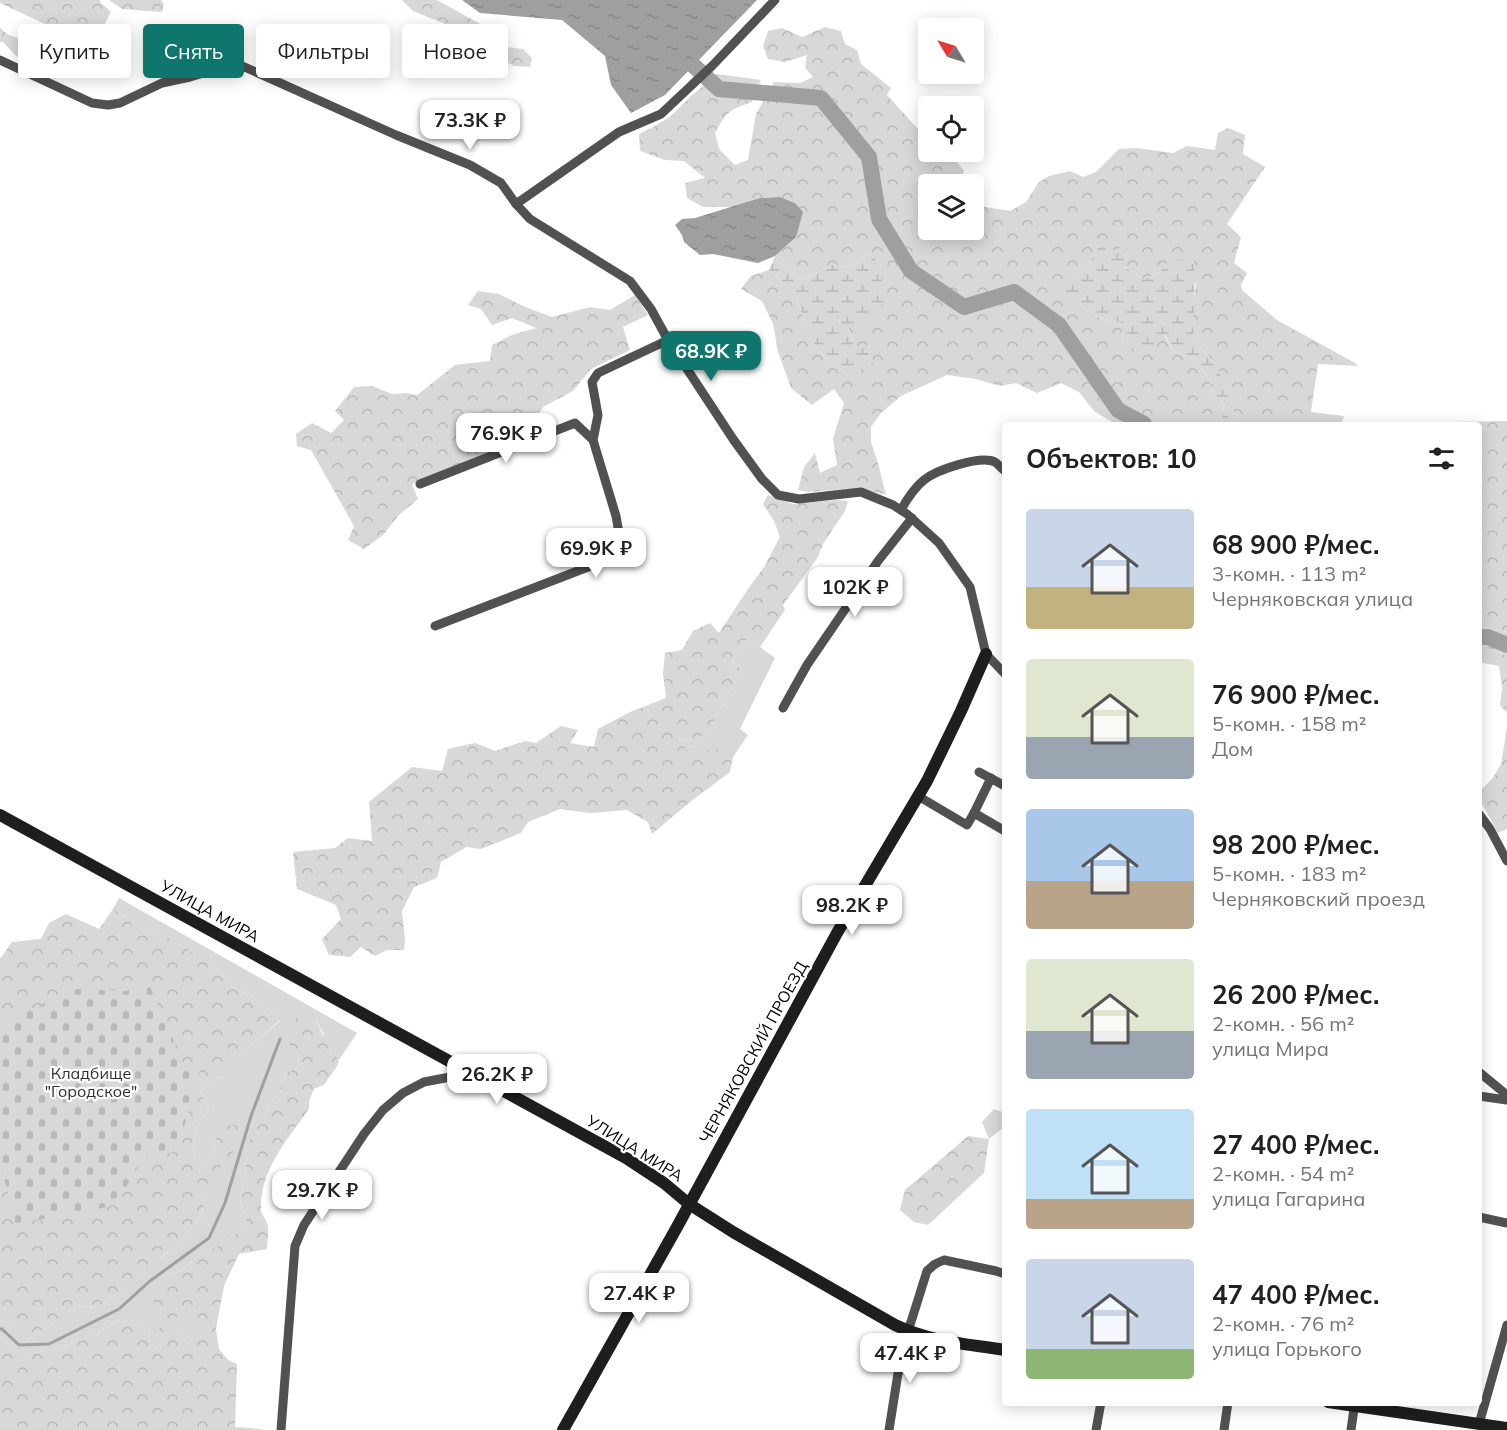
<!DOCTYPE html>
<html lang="ru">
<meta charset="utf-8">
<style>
body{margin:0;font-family:Mulish,sans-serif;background:#f6f6f6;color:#202124;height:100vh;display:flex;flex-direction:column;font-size:22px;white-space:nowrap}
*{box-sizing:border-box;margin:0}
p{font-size:20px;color:#757577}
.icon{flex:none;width:33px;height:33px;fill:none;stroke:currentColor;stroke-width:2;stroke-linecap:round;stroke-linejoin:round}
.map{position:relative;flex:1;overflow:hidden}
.details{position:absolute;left:1002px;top:422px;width:480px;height:984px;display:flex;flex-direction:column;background:#fff;border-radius:6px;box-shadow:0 3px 15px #0003}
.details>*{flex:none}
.top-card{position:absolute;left:18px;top:24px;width:570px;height:54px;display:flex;gap:12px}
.needle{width:39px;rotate:308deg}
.tools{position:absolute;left:918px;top:18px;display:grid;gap:12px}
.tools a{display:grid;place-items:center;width:66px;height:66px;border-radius:6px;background:#fff;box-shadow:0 3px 15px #0003;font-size:30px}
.price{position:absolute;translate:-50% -51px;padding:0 14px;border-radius:12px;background:#fff;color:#222;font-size:20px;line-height:39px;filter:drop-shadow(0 2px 3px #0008)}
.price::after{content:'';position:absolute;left:50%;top:36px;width:18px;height:14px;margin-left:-9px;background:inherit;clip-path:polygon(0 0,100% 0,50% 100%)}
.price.selected{background:#0f766e;color:#fff}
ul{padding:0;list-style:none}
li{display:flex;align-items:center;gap:18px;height:150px;padding:0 24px}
li span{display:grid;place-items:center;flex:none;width:168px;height:120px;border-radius:6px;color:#555}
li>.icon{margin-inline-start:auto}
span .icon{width:72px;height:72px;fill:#fffc;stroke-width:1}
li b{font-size:26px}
h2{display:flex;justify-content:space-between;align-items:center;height:72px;padding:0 24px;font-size:26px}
.tag{padding:0 21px;border-radius:6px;background:#fff;box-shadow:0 3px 15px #0003;font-size:21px;line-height:54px}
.tag.selected{background:#0f766e;color:#fff}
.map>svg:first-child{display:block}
</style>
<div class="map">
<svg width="1507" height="1430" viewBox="0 0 1507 1430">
<defs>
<pattern id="forest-crowns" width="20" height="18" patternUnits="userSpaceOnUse" patternTransform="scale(1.5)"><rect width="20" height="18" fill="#d8d8d8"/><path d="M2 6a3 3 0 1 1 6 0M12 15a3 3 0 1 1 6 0" fill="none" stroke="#b8b8b8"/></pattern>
<pattern id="wetland-marsh" width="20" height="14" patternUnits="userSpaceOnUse" patternTransform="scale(1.5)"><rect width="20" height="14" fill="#d8d8d8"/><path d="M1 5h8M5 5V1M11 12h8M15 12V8" fill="none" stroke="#b8b8b8"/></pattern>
<pattern id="cemetery-stones" width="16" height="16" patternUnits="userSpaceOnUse" patternTransform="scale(1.5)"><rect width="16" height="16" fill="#d8d8d8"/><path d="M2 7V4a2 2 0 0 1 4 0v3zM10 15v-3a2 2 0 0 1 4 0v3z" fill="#b8b8b8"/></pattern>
<pattern id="water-ripples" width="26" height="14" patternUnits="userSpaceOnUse" patternTransform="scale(1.5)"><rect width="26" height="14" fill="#9f9f9f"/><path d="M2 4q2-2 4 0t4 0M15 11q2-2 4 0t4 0" fill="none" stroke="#878787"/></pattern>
</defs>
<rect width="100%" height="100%" fill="#fff"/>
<g fill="#d8d8d8">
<polygon points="746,640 760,647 775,658 740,729 748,735 733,757 716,750 688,752 680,740 697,739 714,729 715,718 742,670 732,661"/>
<path d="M 119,898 L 357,1033 L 339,1060 L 315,1019 L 299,1054 L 298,1067 L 284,1075 L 280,1093 L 267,1107 L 265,1119 L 248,1156 L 240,1204 L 247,1217 L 244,1226 L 221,1245 L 197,1257 L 181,1271 L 166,1275 L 166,1319 L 187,1315 L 203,1330 L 201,1340 L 192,1340 L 182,1331 L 163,1342 L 157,1347 L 149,1345 L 150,1331 L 118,1320 C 113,1323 108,1328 102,1331 C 85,1340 42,1355 24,1353 C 14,1351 8,1342 0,1338 L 0,1320 L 19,1328 L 27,1341 L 39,1332 L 51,1325 L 60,1314 L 81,1306 L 99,1307 L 113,1296 L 128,1292 L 149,1265 L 169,1252 L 177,1256 L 176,1246 L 201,1216 L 205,1197 L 219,1173 L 222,1159 L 244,1118 L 239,1125 L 216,1138 L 212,1156 L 199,1169 C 189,1139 193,1133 209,1108 L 200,1093 L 212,1078 L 226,1077 L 235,1059 L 280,1021 L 272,1011 L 251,996 L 234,989 L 218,970 L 156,932 L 134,937 L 125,916 L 113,909 Z"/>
<polygon points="994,1109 1005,1113 1005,1126 989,1139 982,1122"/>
</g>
<g fill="url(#forest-crowns)">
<polygon points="0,0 100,0 100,2 111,12 104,25 92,40 81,41 0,3"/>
<polygon points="109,0 161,0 164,4 162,12 122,9"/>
<polygon points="402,0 437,0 482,25 506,47 523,49 532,58 530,67 514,66 482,47 463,31 413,11"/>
<path d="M 825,27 L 841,31 L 845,44 L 857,50 L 861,64 L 891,88 L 887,95 L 928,140 L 928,152 C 950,152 951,154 964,171 L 960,184 L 928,184 L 928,230 L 974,230 L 974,205 L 1010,211 L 1026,202 L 1039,182 L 1049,176 L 1070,171 L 1083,177 L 1096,172 L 1119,149 L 1137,148 L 1173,153 L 1187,146 L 1215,150 L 1218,133 L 1228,128 L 1245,135 L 1243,154 L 1265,167 L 1227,224 L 1241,237 L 1234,263 L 1247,273 L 1241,285 L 1242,290 L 1277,320 L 1355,363 L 1358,366 L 1318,364 L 1311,412 L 1344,416 L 1341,424 L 1238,424 L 1227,391 L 1215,363 L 1194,340 L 1193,311 L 1196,284 L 1170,261 L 1158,274 L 1144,279 L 1123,266 L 1109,251 L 1099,244 L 1088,265 L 1077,277 L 1081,306 L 1100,318 L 1123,323 L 1122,341 L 1149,353 L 1164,335 L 1175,353 L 1193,358 L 1209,379 L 1213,392 L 1224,407 L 1221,424 L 1115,424 L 1094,411 L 1079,392 L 1061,383 L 1037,393 L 1016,383 L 1000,386 L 975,379 L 947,375 L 901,396 L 881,413 L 871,427 L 871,442 L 878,463 L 886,495 L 860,488 L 809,492 L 798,490 L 804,467 L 815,453 L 820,473 L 837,465 L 833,439 L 844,403 L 834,389 L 812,405 L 791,388 L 778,352 L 773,324 L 762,301 L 741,289 L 751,276 L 769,270 L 795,293 L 808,332 L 817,349 L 829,361 L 847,374 L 873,345 L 855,347 L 848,327 L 871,252 L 850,267 L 831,265 L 814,275 L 802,279 L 782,266 L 775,256 L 796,237 L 795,203 L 780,197 L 760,198 L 733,207 L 703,207 L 687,198 L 685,183 L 705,178 L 684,161 L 665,160 L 640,151 L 639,134 L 655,126 L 671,116 L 691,96 L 717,74 L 761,80 L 752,102 C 729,110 727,111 715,133 L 719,149 L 735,165 L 748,160 L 756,114 L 774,82 L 800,83 L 813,77 L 805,68 L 807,55 L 785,62 L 768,59 L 763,46 L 768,31 L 782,28 L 802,37 Z"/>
<polygon points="0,28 7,34 26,41 29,61 16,56 3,42 0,42"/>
<polygon points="478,291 499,294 525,307 552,317 590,307 610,310 635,295 648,315 623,327 630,350 591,369 573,391 543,407 525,437 412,484 418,499 399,515 383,535 364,549 348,540 354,526 311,450 297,446 296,434 312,423 331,433 344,420 335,411 354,387 372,386 392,394 406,393 417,395 455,365 490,361 492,345 512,335 536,328 512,318 492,325 481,309 468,305"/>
<polygon points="1507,421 1507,633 1504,631 1479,627 1479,424 1444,424 1445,422"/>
<polygon points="768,495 793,504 835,500 848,501 845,511 823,544 818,557 783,605 785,610 760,647 746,640 732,661 742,670 715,718 714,729 697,739 680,740 688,752 716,749 733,757 730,772 690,802 652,834 648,822 627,810 589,813 560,809 528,822 521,833 481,849 466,847 441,862 437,878 414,887 402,911 405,939 404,950 387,950 375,956 361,947 350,957 329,955 322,939 341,919 336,905 297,889 293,852 335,848 348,838 372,841 369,802 412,767 442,771 448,749 475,743 495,751 525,741 536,743 561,726 578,730 570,743 594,747 598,729 630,712 666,698 663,673 665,653 682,650 693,631 710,623 719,633 748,589 764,567 780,537 774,521 763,504"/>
<polygon points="1479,646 1484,646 1502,655 1507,653 1507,713 1500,705 1502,687 1499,666 1479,662"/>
<polygon points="1507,728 1507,829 1498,833 1479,798 1479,792 1492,779 1501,764"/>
<path d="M 113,909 C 127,917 132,920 134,937 L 156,932 L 175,941 L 218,970 L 234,989 L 251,996 L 272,1011 L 280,1020 L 236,1059 L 226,1077 L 212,1078 L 200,1093 L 209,1108 C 193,1133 189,1139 199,1168 L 212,1156 L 216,1138 L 226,1126 L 239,1125 L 245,1116 L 240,1139 L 231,1157 L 222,1160 L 217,1190 L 205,1197 L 201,1216 L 176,1246 L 178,1257 L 168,1252 C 154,1262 140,1270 137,1288 L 128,1292 L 113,1296 L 99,1307 L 81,1306 L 61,1314 L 51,1325 L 39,1332 L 27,1341 L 17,1338 L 19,1328 L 0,1320 L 0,959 L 12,942 L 41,939 L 49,923 L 66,914 L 99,929 Z"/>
<path d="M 299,1014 L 315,1019 L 323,1035 L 339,1039 L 341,1047 L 335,1054 L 339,1060 L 337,1066 L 324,1085 L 314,1089 L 309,1101 L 309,1109 C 287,1140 260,1170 261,1209 C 261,1216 267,1219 268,1226 C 269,1233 267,1242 267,1249 L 239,1254 L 224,1286 L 216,1329 L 219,1349 L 228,1360 L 237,1364 L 235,1427 L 261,1429 L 261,1430 L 0,1430 L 0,1338 C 8,1342 14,1351 24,1353 C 42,1355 85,1340 102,1331 C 108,1328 113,1323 118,1320 L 150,1331 L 149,1345 L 157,1347 L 163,1342 L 159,1328 L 170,1325 L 182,1331 L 192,1340 L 201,1340 L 202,1330 L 187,1316 L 166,1319 L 156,1311 L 152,1294 L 166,1275 L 181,1271 L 197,1257 L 221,1245 L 244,1226 L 247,1217 L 240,1204 L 252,1129 L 265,1119 L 267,1107 L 280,1093 L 284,1075 L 298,1067 L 299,1054 L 287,1042 L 290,1027 Z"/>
<polygon points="968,1136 989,1139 984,1173 928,1225 914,1222 900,1210 905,1190"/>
</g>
<g fill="url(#wetland-marsh)">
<path d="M 1099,244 L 1109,251 L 1128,246 L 1123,266 L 1144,279 L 1158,274 L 1170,261 L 1194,258 C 1196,285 1193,312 1194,340 L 1215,363 L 1227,390 L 1238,424 L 1221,424 L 1224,407 L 1213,392 L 1209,379 L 1193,358 L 1175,353 L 1165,335 L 1149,353 L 1129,351 L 1122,341 L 1123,323 L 1100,318 L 1081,306 L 1063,291 L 1067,279 L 1077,277 L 1088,265 Z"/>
<polygon points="871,252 880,267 885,299 870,325 848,328 855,347 873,345 873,373 847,374 829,361 817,349 808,332 795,293 769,270 775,256 782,266 802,279 814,275 831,265 850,267"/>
<polygon points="1479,627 1504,631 1507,633 1507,653 1502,655 1484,646 1479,646"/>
</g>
<polygon fill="url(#cemetery-stones)" points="150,987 183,1063 199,1072 178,1149 167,1154 150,1152 141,1162 126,1187 108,1207 14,1224 0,1156 0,1024 76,989 126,991"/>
<g fill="url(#water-ripples)">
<polygon points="462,0 757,0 665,95 631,113 611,85 605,56 562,20 480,13"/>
<polygon points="780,197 795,203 803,212 796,237 775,256 758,263 713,254 700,255 684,242 682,235 675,225 682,219 695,218 760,198"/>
</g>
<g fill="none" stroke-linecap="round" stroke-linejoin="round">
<polyline stroke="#9f9f9f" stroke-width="3" points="0,1329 2,1329 19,1345 49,1344 119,1309 150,1281 209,1238 225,1203 251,1116 280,1039"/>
<g stroke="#9f9f9f" stroke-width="16">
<polyline points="694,66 719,89 821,98 869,157 879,219 911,271 964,307 1014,292 1059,325 1118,410 1144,424"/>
<polyline points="1479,637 1488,637 1507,645"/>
</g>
<g stroke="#515151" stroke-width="9">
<polyline points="0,60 92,103 108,105 120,103 162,83 190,77 230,65 240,65 396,135 470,165 501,183 516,204 530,219 630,281 651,309 668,340 733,439 762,479 778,495 799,499 861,492 893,505 907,514 939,543 970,587 986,654 1005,674"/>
<polyline points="516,204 619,132 661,114 712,66 775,0"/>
<polyline points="420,484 575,423 593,440"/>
<path d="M 901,510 C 907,499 914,488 924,480 C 936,470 980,455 995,462 C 998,464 1002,469 1005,471"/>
<polyline points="435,626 614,557 621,544 616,516 593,440 598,415 592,382 598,373 668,340"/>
<polyline points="783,708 807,665 878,561 912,518"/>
<polyline points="979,772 1005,786"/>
<polyline points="918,796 967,825 974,813 1005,831"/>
<polyline points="974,813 991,778"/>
<polyline points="1479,814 1490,829 1507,861"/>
<polyline points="1479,1072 1507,1095"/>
<polyline points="1479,1096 1507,1100"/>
<polyline points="1479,1217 1507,1223"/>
<polyline points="1479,1424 1507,1325"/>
<polyline points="281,1430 295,1246 304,1225 364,1134 383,1110 403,1093 424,1082 471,1073"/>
<polyline points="889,1430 903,1342 911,1322 927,1271 935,1264 944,1260 996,1271 1005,1274"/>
<polyline points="1096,1430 1101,1402"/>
<polyline points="1224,1430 1228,1402"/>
<polyline points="1351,1430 1355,1402"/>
</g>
<g stroke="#1e1e1e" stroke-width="12">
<path d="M 0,815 L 626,1158 L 664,1183 L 689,1204 L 733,1232 L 895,1325 C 930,1342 968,1344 1005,1350"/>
<polyline points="1328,1402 1507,1428"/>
<polyline points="563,1430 677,1227 837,933 927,781 961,711 986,654"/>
</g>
</g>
<g text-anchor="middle" stroke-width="4.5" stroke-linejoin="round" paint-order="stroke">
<g font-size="16" fill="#000" stroke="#fff">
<text transform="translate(210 911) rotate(29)" y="6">УЛИЦА МИРА</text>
<text transform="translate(753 1052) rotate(-61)" y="6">ЧЕРНЯКОВСКИЙ ПРОЕЗД</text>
<text transform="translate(635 1148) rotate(32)" y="6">УЛИЦА МИРА</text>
</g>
<g font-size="16" fill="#2f2f2f" stroke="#fff">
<text x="91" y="1079">Кладбище<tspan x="91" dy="18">"Городское"</tspan></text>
</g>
</g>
</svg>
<div class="tools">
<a><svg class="needle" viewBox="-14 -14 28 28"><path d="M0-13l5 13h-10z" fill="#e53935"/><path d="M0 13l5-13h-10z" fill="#757577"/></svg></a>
<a><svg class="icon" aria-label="locate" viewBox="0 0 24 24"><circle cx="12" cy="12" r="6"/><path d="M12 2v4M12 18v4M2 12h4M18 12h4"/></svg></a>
<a><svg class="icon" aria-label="layers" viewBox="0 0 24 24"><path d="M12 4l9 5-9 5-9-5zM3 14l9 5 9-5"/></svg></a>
</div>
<b class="price" style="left:470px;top:151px">73.3K ₽</b>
<b class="price selected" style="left:711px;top:382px">68.9K ₽</b>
<b class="price" style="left:506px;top:464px">76.9K ₽</b>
<b class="price" style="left:596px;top:579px">69.9K ₽</b>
<b class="price" style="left:855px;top:618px">102K ₽</b>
<b class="price" style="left:852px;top:936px">98.2K ₽</b>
<b class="price" style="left:497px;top:1105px">26.2K ₽</b>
<b class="price" style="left:322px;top:1221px">29.7K ₽</b>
<b class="price" style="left:639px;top:1324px">27.4K ₽</b>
<b class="price" style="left:910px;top:1384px">47.4K ₽</b>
<div class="top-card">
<a class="tag">Купить</a>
<a class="tag selected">Снять</a>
<a class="tag">Фильтры</a>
<a class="tag">Новое</a>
</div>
<section class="details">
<h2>Объектов: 10<svg class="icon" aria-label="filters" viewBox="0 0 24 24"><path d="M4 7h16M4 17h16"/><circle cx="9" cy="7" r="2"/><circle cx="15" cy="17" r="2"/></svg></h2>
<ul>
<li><span style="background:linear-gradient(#c9d6e8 65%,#c2b280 0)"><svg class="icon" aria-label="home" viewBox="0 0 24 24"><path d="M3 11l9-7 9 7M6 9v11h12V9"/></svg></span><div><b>68 900 ₽/мес.</b><p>3-комн. · 113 m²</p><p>Черняковская улица</p></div></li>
<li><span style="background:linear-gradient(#dfe7d0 65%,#9aa5b1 0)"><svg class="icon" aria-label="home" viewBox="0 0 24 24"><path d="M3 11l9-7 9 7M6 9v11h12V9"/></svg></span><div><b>76 900 ₽/мес.</b><p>5-комн. · 158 m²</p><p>Дом</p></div></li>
<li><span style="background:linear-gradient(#a9c7e8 60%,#b9a48a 0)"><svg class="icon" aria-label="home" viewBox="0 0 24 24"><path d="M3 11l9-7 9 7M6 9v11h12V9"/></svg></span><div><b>98 200 ₽/мес.</b><p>5-комн. · 183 m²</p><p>Черняковский проезд</p></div></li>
<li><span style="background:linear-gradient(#dfe7d0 60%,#9aa5b1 0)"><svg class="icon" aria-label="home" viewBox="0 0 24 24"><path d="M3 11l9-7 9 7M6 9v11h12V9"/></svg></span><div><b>26 200 ₽/мес.</b><p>2-комн. · 56 m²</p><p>улица Мира</p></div></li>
<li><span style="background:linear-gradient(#bfe0f5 75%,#b9a48a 0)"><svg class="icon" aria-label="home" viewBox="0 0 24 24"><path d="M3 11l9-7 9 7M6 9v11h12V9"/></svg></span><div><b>27 400 ₽/мес.</b><p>2-комн. · 54 m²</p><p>улица Гагарина</p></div></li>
<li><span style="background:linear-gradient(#c9d6e8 75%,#8fb573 0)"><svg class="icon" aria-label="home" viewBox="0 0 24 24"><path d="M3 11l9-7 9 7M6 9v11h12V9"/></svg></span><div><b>47 400 ₽/мес.</b><p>2-комн. · 76 m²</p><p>улица Горького</p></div></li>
</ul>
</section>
</div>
